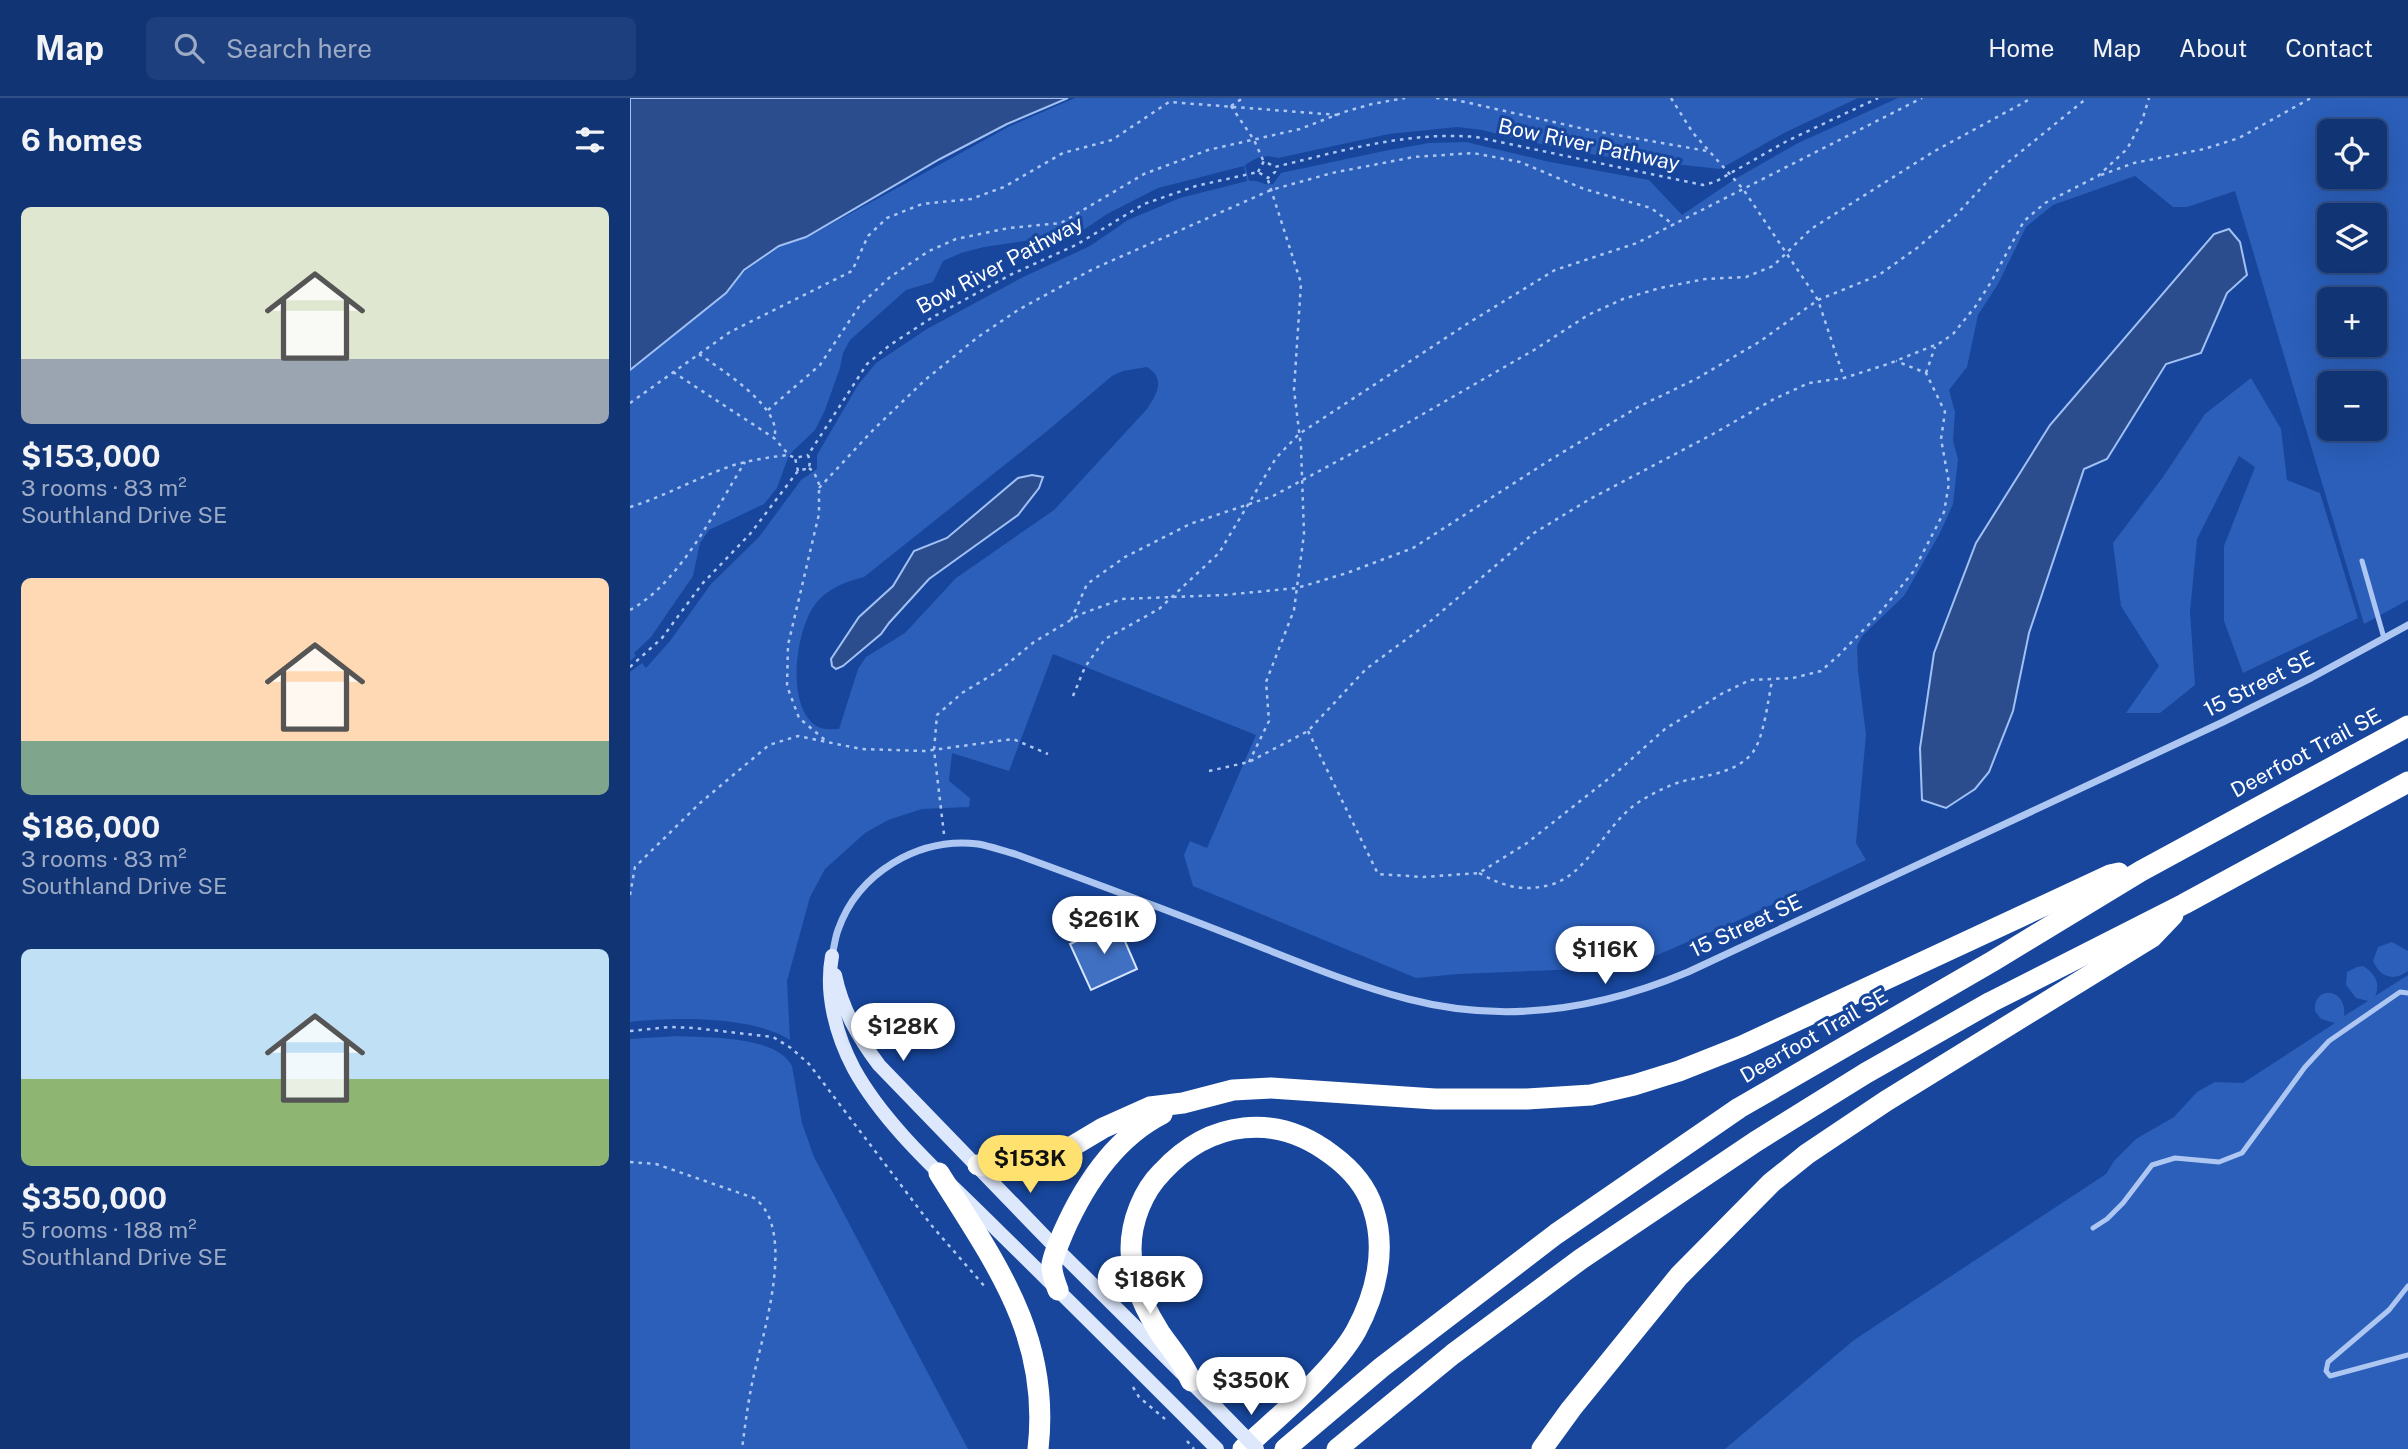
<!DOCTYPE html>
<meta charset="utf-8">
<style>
body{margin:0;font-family:"Public Sans",sans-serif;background:#1e3f7d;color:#f1f3f6;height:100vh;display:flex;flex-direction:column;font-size:26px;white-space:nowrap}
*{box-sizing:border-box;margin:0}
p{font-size:23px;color:#9caac5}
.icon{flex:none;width:38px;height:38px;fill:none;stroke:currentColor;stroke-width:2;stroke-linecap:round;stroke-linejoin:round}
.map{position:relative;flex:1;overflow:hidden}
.details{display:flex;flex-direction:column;background:#113475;width:630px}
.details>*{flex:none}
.fabs{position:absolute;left:1687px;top:21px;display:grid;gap:14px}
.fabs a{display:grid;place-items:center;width:70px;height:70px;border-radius:10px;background:#113475;box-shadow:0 7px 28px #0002,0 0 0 2px #304f87;font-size:35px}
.price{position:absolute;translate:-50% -60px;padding:0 16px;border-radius:24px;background:#fff;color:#222;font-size:23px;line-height:46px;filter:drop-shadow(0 2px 4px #0008)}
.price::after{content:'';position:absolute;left:50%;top:42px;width:21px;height:16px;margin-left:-10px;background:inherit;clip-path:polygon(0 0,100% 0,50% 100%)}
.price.selected{background:#ffe16f;color:#111}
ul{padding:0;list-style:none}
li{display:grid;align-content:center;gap:14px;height:371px;padding:0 21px}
li span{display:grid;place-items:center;height:217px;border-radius:10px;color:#555}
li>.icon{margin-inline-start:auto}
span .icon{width:126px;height:126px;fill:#fffc;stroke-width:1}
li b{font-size:30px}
h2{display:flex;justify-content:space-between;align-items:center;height:84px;padding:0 21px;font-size:30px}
header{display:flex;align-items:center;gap:42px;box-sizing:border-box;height:98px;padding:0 35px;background:#113475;border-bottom:2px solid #304f87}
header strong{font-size:33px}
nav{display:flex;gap:38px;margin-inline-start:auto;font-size:24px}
.search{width:490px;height:63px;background:#1e3f7d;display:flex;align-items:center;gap:18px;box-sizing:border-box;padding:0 24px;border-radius:10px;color:#9caac5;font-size:26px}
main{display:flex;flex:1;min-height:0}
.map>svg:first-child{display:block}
</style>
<header>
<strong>Map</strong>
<div class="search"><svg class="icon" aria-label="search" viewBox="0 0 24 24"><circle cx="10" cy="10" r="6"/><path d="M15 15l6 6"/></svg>Search here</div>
<nav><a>Home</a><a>Map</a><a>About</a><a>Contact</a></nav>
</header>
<main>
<section class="details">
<h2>6 homes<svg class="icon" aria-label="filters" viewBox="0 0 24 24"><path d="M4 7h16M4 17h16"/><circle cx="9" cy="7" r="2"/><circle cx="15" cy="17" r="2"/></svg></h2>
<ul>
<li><span style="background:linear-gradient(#dfe7d0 70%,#9aa5b1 0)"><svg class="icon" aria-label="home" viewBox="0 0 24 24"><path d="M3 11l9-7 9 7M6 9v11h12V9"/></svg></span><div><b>$153,000</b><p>3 rooms · 83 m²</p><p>Southland Drive SE</p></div></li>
<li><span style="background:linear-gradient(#ffd9b3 75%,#7fa58c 0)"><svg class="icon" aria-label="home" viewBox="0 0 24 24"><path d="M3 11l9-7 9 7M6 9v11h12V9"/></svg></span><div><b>$186,000</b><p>3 rooms · 83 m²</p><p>Southland Drive SE</p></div></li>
<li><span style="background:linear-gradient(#bfe0f5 60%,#8fb573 0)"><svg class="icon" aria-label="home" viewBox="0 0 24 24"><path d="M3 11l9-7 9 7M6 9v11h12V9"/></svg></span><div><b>$350,000</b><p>5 rooms · 188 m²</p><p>Southland Drive SE</p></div></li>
</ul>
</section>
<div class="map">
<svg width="1778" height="1351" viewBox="0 0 1778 1351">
<rect width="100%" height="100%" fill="#17469c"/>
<g fill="#2b5fba" fill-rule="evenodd">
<path d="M 445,0 L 1228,0 L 1154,35 L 1090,71 L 971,58 L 887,41 L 852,32 L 827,29 L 759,36 L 648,60 C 633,56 628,59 615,67 L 619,83 C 628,81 634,88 643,86 L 651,75 L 754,53 L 799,45 L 836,44 L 920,64 L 1019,82 L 1052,117 L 1105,81 L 1168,45 L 1268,0 L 1778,0 L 1778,502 L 1734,526 L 1605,93 L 1557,109 L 1543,109 L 1505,78 L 1423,107 L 1396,129 L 1368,186 L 1348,217 L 1337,269 L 1319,292 L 1325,314 L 1323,343 L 1328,361 L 1323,406 L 1310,435 L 1274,498 L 1233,537 L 1227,548 L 1228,573 L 1236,637 L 1226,745 L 1236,762 L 1109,822 L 999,869 L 828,876 L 786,880 L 563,788 L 554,757 L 560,743 L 577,750 L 626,637 L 423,556 L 379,673 L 322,655 L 319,683 L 340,700 L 339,709 L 292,711 L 258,722 L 235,735 L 195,771 L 180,799 L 157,883 L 160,942 C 123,918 44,919 0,924 L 0,574 L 12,565 L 16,570 L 40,543 L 81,486 L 129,439 L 171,382 L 187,371 L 187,357 L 228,287 L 246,265 L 297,231 L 391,180 L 460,148 L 498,122 L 550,100 L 617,83 L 614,68 L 528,90 L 477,116 L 449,135 L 354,149 L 331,155 L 313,163 L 303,184 L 276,192 L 220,242 L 213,255 L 210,270 L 195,312 L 185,332 L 159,357 L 147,390 L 134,406 L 79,432 L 70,445 L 63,478 L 21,539 L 4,555 L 6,558 L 0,563 L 0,272 L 96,195 L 115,173 L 150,149 L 176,140 L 378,29 ZM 1699,33 L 1745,33 L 1745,79 L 1699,79 ZM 1699,117 L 1745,117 L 1745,163 L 1699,163 ZM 1699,201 L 1745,201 L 1745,247 L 1699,247 ZM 517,269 C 536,281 527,296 517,311 L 424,412 L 326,480 L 275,535 L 236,559 L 228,571 L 209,631 C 201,631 194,632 188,629 C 154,610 166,528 187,504 C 199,490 217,483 234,479 L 416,334 L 482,278 L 493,273 ZM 1699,285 L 1745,285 L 1745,331 L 1699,331 Z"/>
<polygon points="1621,280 1651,331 1657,382 1690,395 1728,520 1613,575 1594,523 1594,448 1625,369 1609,358 1567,441 1560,514 1565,587 1530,615 1496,615 1529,568 1491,508 1483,445 1533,379 1575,316"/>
<path d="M 1762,844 L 1778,853 L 1778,873 C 1763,884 1750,879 1743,863 L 1748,849 Z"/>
<path d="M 1733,868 C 1745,875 1751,886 1745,898 L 1778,877 L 1778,1351 L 1095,1351 L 1224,1242 L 1476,1076 L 1484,1063 L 1506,1041 L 1544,1019 L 1567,994 L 1585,984 L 1613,985 L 1705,925 L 1691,921 L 1685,913 C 1683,886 1718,890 1714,918 L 1738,903 L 1726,900 L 1716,887 L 1717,874 L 1727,869 Z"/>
<path d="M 46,938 C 78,940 145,937 162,968 L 172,1025 L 184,1059 L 338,1351 L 0,1351 L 0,941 Z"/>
</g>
<g fill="#2b4d8d" stroke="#a1c1f5" stroke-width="2">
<polygon points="0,0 438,0 377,26 310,61 176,139 149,148 114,172 96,195 0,272"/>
<polygon points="1599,131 1610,144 1617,177 1597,195 1571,255 1536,266 1477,361 1454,371 1399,535 1383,613 1359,674 1345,691 1316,710 1292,702 1290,650 1304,555 1346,445 1420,327 1584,136"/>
<polygon points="402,377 413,379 409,390 388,417 299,481 259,525 251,536 213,568 206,571 202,568 201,561 229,519 263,488 284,453 317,440 388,380"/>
</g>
<polygon fill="#4070c2" stroke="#d6e4fc" stroke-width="2" points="487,825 507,871 461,892 440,846"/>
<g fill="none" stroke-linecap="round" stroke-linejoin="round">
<g stroke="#aec7f2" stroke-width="2.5" stroke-dasharray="3.5 5" stroke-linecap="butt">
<polyline points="806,0 826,2 959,32 1077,53"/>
<polyline points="1041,0 1063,35 1113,91 1188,202 1214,280"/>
<polyline points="601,8 624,42 633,62"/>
<polyline points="601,8 613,0"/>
<path d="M 628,74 L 634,63 L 645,69 C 711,53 778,33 846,39 L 1073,87 L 1085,84 L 1157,43 L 1248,0"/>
<polyline points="1471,77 1504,65 1574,51 1609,40 1681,0"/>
<path d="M 69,256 C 90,271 154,310 144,340"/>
<polyline points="43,274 144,340 159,357 165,360"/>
<polyline points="1296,275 1305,249"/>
<polyline points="0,305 100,234 222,173 238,138 257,120 292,106 341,101 374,89 433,55 482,42 539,4 708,17"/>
<polyline points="138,312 190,267 230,207 260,179 299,153 326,141 379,130 431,125 514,76 578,52 670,31 714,14 742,6 775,0"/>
<polyline points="179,370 184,374 189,386 189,416 158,547 157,588 169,620 195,642"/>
<polyline points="168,373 165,360 178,357"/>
<polyline points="189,390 244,331 295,282 348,239 388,212 463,171 641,92 702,75 784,59 843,55 890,64 954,91 1021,110 1044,127"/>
<path d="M 0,409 C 36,398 68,379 104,367 C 122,362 140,359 159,357"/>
<path d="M 0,512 C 51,484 85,412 115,364"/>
<polyline points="441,522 457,486 495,459 560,426 643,398 767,331 904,252 958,217 993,201 1030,190 1075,181 1116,179 1143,168 1181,131 1303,54 1402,0"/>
<polyline points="0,569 32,540 72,486 120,436 168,373 179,370 180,363 178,357 237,266 260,247 303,219 380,177 446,147 514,106 566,88 628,74 638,80 645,74 645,69"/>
<polyline points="443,598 455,569 475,541 529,511 589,455 646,360 669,336 840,224 925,172 1007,145 1292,0"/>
<polyline points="678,633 748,776 793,779 849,775 897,745 987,674 1035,631 1093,595 1120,582 1163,580 1191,573 1209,557 1248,517 1283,474 1314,414 1319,385 1311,341 1315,314 1296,275 1266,263"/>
<polyline points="619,664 639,623 636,584 664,512 674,436 671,349 664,292 671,185 638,82"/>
<polyline points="579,673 619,664 678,633 736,571 797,526 904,435 960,401 1083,336 1144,301 1179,285 1214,280 1258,266 1310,245 1323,236 1345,209 1361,184 1394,123 1415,105 1468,78 1497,51 1512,23 1519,0"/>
<polyline points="314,736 304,652 307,617 332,595 370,572 404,544 451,516 492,501 594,497 667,490 717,475 783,450 920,362 1008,309 1066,281 1129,244 1188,202 1249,177 1287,150 1327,116 1366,74 1457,0"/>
<path d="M 849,775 C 873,788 892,794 920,787 C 960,776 975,724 1012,702 C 1024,695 1037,688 1050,684 C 1075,677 1106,676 1123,654 C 1134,639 1138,602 1142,583"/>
<polyline points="0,797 5,769 70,705 139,647 168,638 231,651 295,653 383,641 418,656"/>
<polyline points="0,933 40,929 64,930 143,939 161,950 179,966 302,1128 356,1190"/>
<path d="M 0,1064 L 26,1066 L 124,1100 C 168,1131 132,1238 123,1281 C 118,1304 115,1328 112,1351"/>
<polyline points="503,1289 509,1299 535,1321"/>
<polyline points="557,1343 564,1351"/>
</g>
<g stroke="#aec7f2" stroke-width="5">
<polyline points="1732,463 1754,540"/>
<polyline points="1463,1130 1477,1121 1493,1105 1522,1067 1545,1060 1589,1064 1612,1055 1675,969 1699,943 1770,894 1778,895"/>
<polyline points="1778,1188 1759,1212 1698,1264 1696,1273 1700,1278 1778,1257"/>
</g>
<path stroke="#aec7f2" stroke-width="7" d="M 202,858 C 204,850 205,840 208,832 C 228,775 288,739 348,746 C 360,748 373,753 385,756 C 459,783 534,811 608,840 C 664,862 720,886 778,901 C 873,926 968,912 1058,874 L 1593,624 L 1681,580 L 1778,527"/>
<g stroke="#dde8fc" stroke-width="14">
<path d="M 202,858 C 195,896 206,937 224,971 C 256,1029 314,1079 361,1126 C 437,1201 512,1275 587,1351"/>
<path d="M 205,877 C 212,911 228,939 249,967 L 426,1150 L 588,1311"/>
</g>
<g stroke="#fff" stroke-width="21">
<polyline points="348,1067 386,1072 421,1061 473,1030 520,1009 553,1005 603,992 641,990 805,1001 897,1001 961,997 1004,987 1049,973 1112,948 1480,777 1489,775"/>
<path d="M 309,1075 C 365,1165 421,1238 408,1351"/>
<path d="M 428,1192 C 425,1184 421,1174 422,1166 C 424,1155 429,1145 433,1135 C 454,1087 485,1040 532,1016"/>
<path d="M 561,1283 C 554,1265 541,1251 530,1235 C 514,1210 501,1181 501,1151 C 501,1123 513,1093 532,1074 C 580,1022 646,1014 702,1057 C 721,1071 736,1088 743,1110 C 757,1152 746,1196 726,1233 C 704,1272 647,1320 613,1351"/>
<polyline points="655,1351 752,1269 926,1136 1109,1010 1363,863 1511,773 1778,628"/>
<polyline points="707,1351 823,1256 951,1161 1125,1044 1236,975 1361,904 1554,806 1778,684"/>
<polyline points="912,1351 941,1311 1049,1178 1141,1085 1177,1056 1256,1003 1522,839 1543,817"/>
</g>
<polyline stroke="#dde8fc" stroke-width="14" points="588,1311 627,1351"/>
</g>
<g text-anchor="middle" stroke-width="6" stroke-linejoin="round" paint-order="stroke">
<g font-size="21" fill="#fff" stroke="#17469c">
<text transform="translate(959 47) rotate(12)" y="7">Bow River Pathway</text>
<text transform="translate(370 167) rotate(-28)" y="7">Bow River Pathway</text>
<text transform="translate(1629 586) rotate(-27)" y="7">15 Street SE</text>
<text transform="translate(1676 655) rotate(-28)" y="7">Deerfoot Trail SE</text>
<text transform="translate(1116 828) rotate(-25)" y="7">15 Street SE</text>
<text transform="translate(1184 938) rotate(-30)" y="7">Deerfoot Trail SE</text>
</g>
</g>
</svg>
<div class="fabs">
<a><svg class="icon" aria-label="locate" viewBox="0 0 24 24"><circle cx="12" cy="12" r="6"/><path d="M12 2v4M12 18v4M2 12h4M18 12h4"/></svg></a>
<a><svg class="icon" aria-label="layers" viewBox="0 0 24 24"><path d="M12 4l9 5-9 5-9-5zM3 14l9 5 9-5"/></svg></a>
<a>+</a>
<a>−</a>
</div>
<b class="price" style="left:474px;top:858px">$261K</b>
<b class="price" style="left:975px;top:888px">$116K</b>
<b class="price" style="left:273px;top:965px">$128K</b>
<b class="price selected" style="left:400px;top:1097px">$153K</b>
<b class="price" style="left:520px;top:1218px">$186K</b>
<b class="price" style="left:621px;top:1319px">$350K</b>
</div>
</main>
